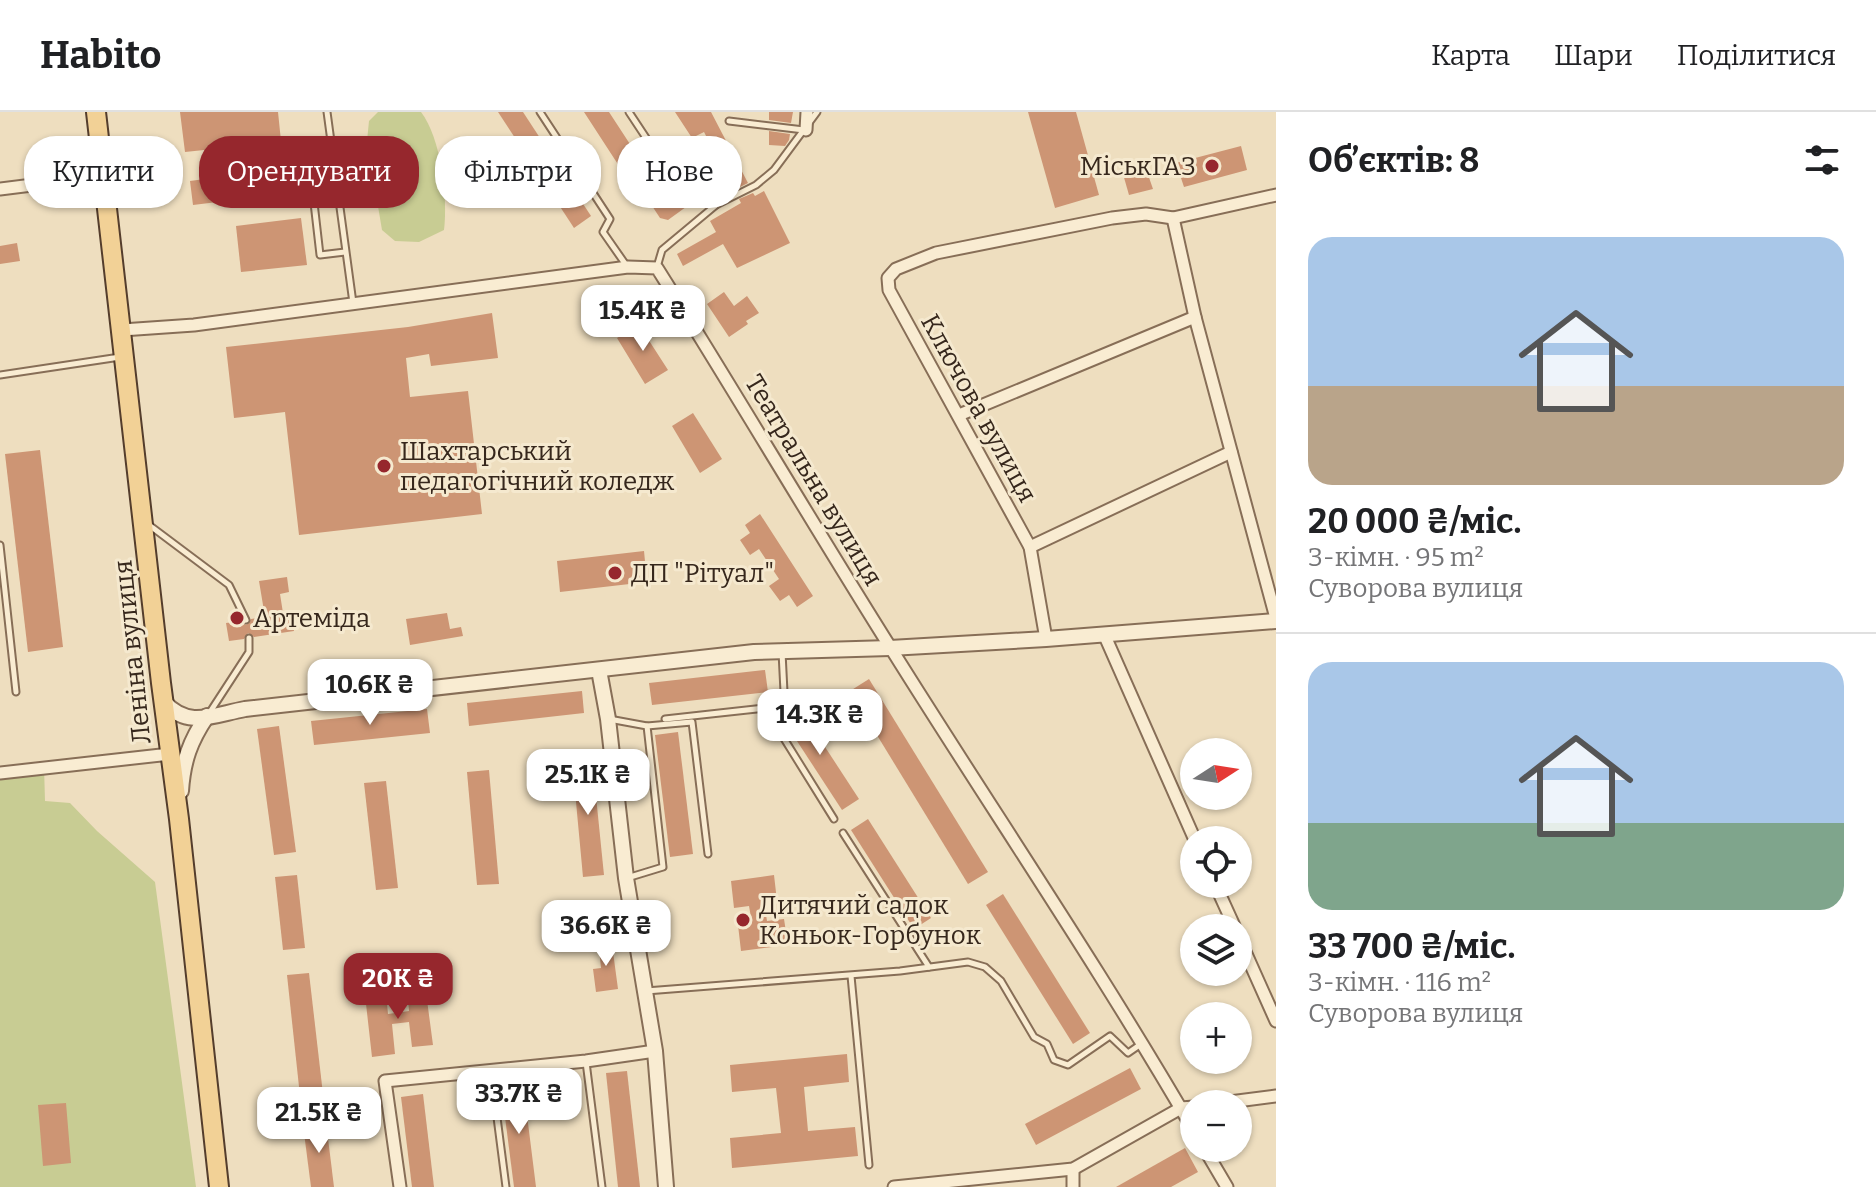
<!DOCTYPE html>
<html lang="uk">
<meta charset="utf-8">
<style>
body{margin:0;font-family:Bitter,serif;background:#f2f2f2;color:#202124;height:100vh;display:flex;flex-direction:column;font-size:30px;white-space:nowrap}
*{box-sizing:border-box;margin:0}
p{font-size:26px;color:#757577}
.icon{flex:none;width:44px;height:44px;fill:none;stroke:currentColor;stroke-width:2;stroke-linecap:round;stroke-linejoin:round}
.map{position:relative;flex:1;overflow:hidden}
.details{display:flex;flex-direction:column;background:#fff;width:600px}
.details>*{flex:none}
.hud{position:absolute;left:24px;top:24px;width:760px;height:72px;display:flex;gap:16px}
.needle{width:52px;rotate:78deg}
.tools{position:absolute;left:1180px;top:626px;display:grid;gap:16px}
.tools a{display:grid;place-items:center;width:72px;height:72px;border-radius:50%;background:#fff;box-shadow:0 2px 6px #0004;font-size:40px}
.price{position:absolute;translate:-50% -68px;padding:0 18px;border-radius:16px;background:#fff;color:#222;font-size:26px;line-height:52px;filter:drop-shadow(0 2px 4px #0008)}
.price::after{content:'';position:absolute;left:50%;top:48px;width:24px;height:18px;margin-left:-12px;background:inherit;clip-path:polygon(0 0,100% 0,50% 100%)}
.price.selected{background:#96272d;color:#fff}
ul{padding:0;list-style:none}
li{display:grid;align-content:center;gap:16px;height:424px;padding:0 32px}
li+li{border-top:2px solid #e0e0e0}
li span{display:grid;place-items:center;height:248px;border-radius:24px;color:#555}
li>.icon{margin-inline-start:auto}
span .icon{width:144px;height:144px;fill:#fffc;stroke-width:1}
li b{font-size:34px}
h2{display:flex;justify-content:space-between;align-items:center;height:96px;padding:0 32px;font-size:34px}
.chip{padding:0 28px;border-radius:32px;background:#fff;box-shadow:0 2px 6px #0004;font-size:28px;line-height:72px}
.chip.selected{background:#96272d;color:#fff}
header{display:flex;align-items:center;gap:48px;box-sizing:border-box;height:112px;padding:0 40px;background:#fff;border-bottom:2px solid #e0e0e0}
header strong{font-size:38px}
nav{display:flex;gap:44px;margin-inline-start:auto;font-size:28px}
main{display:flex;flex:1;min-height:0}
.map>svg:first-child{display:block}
</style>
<header>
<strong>Habito</strong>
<nav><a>Карта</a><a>Шари</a><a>Поділитися</a></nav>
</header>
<main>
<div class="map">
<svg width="1276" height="1075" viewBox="0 0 1276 1075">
<rect width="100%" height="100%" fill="#eedebf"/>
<g fill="#c8cc93">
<path d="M 378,0 L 421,0 C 441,26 448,85 444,118 L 419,130 L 395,129 L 382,118 L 367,29 L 369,9 Z"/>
<polygon points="44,654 45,689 70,691 97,719 155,770 196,1075 0,1075 0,660"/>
</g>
<g fill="#cd9574">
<polygon points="180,0 278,0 281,29 238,34 242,62 255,61 258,85 193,93 190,69 227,64 223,36 185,40"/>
<polygon points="498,0 523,0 591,104 574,116"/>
<polygon points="584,0 609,0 656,72 668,64 675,68 682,65 697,87 668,108 660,106 639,74 634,77"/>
<polygon points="675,0 711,0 748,71 734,78 704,20 692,26"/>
<polygon points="769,0 793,0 791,11 769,8"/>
<polygon points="1028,0 1076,0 1099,83 1055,96"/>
<polygon points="769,19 790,22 789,28 785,34 769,33"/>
<polygon points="1241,34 1247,58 1184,75 1176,51"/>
<polygon points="1145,54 1153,77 1129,83 1123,62"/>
<polygon points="764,79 790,131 737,156 723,132 683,154 677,142 716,120 710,109 741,91 739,87 753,81 755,84"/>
<polygon points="301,106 307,153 241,160 236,114"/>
<polygon points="17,131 20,149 0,152 0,134"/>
<polygon points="724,180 734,194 747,184 759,201 746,209 748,212 729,225 707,192"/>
<polygon points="492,201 498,246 431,254 429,242 406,246 410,285 468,279 482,402 299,423 285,300 234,306 226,235 408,215"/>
<polygon points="644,210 651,225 648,227 668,258 645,272 617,226"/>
<polygon points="693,301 722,347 700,361 672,314"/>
<polygon points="40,338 63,535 28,540 5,342"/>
<polygon points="760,402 813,484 797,495 789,483 780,489 769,474 779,467 759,437 750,443 740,428 750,421 745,413"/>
<polygon points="644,439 647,470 560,480 557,449"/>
<polygon points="287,465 289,480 280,482 283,501 291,500 294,519 254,525 248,521 244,527 229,529 226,511 240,509 246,513 251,507 265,505 259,469"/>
<polygon points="447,501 450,517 461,515 463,524 410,533 406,507"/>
<polygon points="765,558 768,580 652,593 649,571"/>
<polygon points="869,567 988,760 968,772 850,579"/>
<polygon points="582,579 584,601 469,614 467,591"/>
<polygon points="797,592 859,687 842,698 780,603"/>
<polygon points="427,597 430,621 314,633 311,609"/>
<polygon points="279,614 296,740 274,743 257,617"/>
<polygon points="678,620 693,742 670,745 655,623"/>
<polygon points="592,645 604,763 583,765 572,647"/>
<polygon points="489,658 499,772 477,773 467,660"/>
<polygon points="386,669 398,776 376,778 364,671"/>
<polygon points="868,707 931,806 914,817 851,718"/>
<polygon points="297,763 305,836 283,838 275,765"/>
<polygon points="774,763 777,789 764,790 767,809 784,807 788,833 741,839 738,813 752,811 749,794 734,796 731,769"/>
<polygon points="1003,782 1090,921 1073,932 986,793"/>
<polygon points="611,825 618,877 596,880 593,857 601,856 598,827"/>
<polygon points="309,861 323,982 300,984 287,863"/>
<polygon points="425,873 433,933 412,935 409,910 392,912 395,942 372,945 365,883 386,881 388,902 409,899 407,875"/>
<polygon points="847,942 849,970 804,975 808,1019 855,1015 858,1044 732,1056 730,1026 781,1021 776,976 732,980 730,953"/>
<polygon points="1130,956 1141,977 1036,1033 1025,1012"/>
<polygon points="627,959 640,1075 618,1075 606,961"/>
<polygon points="523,971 536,1075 514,1075 501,974"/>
<polygon points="423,982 434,1075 412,1075 401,985"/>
<polygon points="66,991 71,1051 43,1054 38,993"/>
<polygon points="326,1010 334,1075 311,1075 303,1013"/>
<polygon points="1185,1036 1198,1060 1171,1075 1116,1075"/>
</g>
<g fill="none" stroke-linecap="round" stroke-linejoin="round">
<defs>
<g id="service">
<polyline points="327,0 353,191"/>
<polyline points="540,0 610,107 603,120 626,153"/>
<polyline points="629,0 664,53 680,42 716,93"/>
<polyline points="729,9 804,18"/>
<polyline points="273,86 313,82 320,143 345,140"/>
<polyline points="657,155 662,138 716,93 756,73 774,58 817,0"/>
<polyline points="0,263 120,245"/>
<polyline points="149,413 229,473 246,508"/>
<polyline points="0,433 16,580"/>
<polyline points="765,596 784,580 782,540"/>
<polyline points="210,600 249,540 249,526"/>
<polyline points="609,607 647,614 663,755 627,766"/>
<polyline points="665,607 765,596 834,707"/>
<polyline points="647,614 692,610 708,742"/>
<polyline points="843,721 929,855"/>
<polyline points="851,864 869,1053"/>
<polyline points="646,879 900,859 968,850 985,855 1001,869 1034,925 1047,932 1054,948 1068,953 1110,924 1128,941 1141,932"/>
<polyline points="586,950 602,1075"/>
<polyline points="491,959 506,1075"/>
</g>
<g id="minor">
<polyline points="806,18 807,0"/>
<polyline points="0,77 104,64"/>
<polyline points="1173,106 1195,205 1276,506"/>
<path d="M 122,218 L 194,213 L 628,155 L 657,156 C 737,283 812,411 892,538 C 992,698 1099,855 1194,1019"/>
<polyline points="959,303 1195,205"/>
<polyline points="1030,435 1231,340"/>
<polyline points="1104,522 1195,728"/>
<polyline points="1046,527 1030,435 889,178 888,166 896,157 936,141 1112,106 1146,102 1173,106 1276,83"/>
<polyline points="0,661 170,642"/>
<polyline points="1215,772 1235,816"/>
<polyline points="1238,824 1276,909"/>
<polyline points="1214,992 1276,984"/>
<polyline points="1204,1036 1227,1075"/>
<polyline points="400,1075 385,969 586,949 655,939"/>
<polyline points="894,1075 1073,1057 1181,996 1194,995"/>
<polyline points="1073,1075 1073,1057"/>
</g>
<g id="tertiary">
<polyline points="599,558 608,607 626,766 655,939 666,1075"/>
<path d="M 164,590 C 188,617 213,603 245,597 L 754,540 L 890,536 L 1046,527 L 1276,509"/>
<path d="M 181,679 C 183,649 190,629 207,604"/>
</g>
<polyline id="primary" points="96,0 161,571 179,707 219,1075"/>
</defs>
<use href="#service" stroke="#876e57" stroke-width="9"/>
<use href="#minor" stroke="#876e57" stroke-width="15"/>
<use href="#tertiary" stroke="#876e57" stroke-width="18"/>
<use href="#primary" stroke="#543d2c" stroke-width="22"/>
<use href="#service" stroke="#f9ecd2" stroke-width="5"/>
<use href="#minor" stroke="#f9ecd2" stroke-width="11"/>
<use href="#tertiary" stroke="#f9ecd2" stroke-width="14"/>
<use href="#primary" stroke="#f2d196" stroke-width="18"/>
</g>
<g fill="#96272d" stroke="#f5e9cf" stroke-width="3">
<circle cx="1212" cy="54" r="8"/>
<circle cx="384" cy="354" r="8"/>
<circle cx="615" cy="461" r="8"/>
<circle cx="237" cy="506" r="8"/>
<circle cx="743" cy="808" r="8"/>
</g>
<g text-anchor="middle" stroke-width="6" stroke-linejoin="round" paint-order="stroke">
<g font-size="26" fill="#36271c" stroke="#f5e9cf" text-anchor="start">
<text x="1196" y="63" text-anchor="end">МіськГАЗ</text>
<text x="400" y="348">Шахтарський<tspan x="400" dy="30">педагогічний коледж</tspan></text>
<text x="631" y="470">ДП "Рітуал"</text>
<text x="253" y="515">Артеміда</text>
<text x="759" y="802">Дитячий садок<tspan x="759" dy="30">Коньок-Горбунок</tspan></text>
</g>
<g font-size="26" fill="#36271c" stroke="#f5e9cf">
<text transform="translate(979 296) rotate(61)" y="9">Ключова вулиця</text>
<text transform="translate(814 368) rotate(59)" y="9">Театральна вулиця</text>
<text transform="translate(132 540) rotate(-96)" y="9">Леніна вулиця</text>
</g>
</g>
</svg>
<div class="tools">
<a><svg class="needle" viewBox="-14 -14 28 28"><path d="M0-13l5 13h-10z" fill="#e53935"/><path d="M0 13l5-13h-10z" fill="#757577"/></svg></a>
<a><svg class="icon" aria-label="locate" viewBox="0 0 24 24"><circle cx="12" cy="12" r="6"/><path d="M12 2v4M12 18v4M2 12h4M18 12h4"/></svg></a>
<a><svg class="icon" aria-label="layers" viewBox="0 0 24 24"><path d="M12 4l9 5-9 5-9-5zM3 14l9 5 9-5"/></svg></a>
<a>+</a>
<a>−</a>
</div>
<b class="price" style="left:643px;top:241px">15.4K ₴</b>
<b class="price" style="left:370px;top:615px">10.6K ₴</b>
<b class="price" style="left:820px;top:645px">14.3K ₴</b>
<b class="price" style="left:588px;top:705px">25.1K ₴</b>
<b class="price" style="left:606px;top:856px">36.6K ₴</b>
<b class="price selected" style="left:398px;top:909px">20K ₴</b>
<b class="price" style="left:519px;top:1024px">33.7K ₴</b>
<b class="price" style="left:319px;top:1043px">21.5K ₴</b>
<div class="hud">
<a class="chip">Купити</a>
<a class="chip selected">Орендувати</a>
<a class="chip">Фільтри</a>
<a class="chip">Нове</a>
</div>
</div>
<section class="details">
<h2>Об’єктів: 8<svg class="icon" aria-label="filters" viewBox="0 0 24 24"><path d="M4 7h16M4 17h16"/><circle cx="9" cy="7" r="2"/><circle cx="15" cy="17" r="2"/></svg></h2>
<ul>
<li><span style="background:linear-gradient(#a9c7e8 60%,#b9a48a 0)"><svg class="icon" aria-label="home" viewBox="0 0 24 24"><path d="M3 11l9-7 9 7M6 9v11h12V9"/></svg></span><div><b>20 000 ₴/міс.</b><p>3-кімн. · 95 m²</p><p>Суворова вулиця</p></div></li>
<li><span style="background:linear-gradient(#a9c7e8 65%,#7fa58c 0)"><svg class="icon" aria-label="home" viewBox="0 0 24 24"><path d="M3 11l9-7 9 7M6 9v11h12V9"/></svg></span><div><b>33 700 ₴/міс.</b><p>3-кімн. · 116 m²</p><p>Суворова вулиця</p></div></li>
</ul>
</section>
</main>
